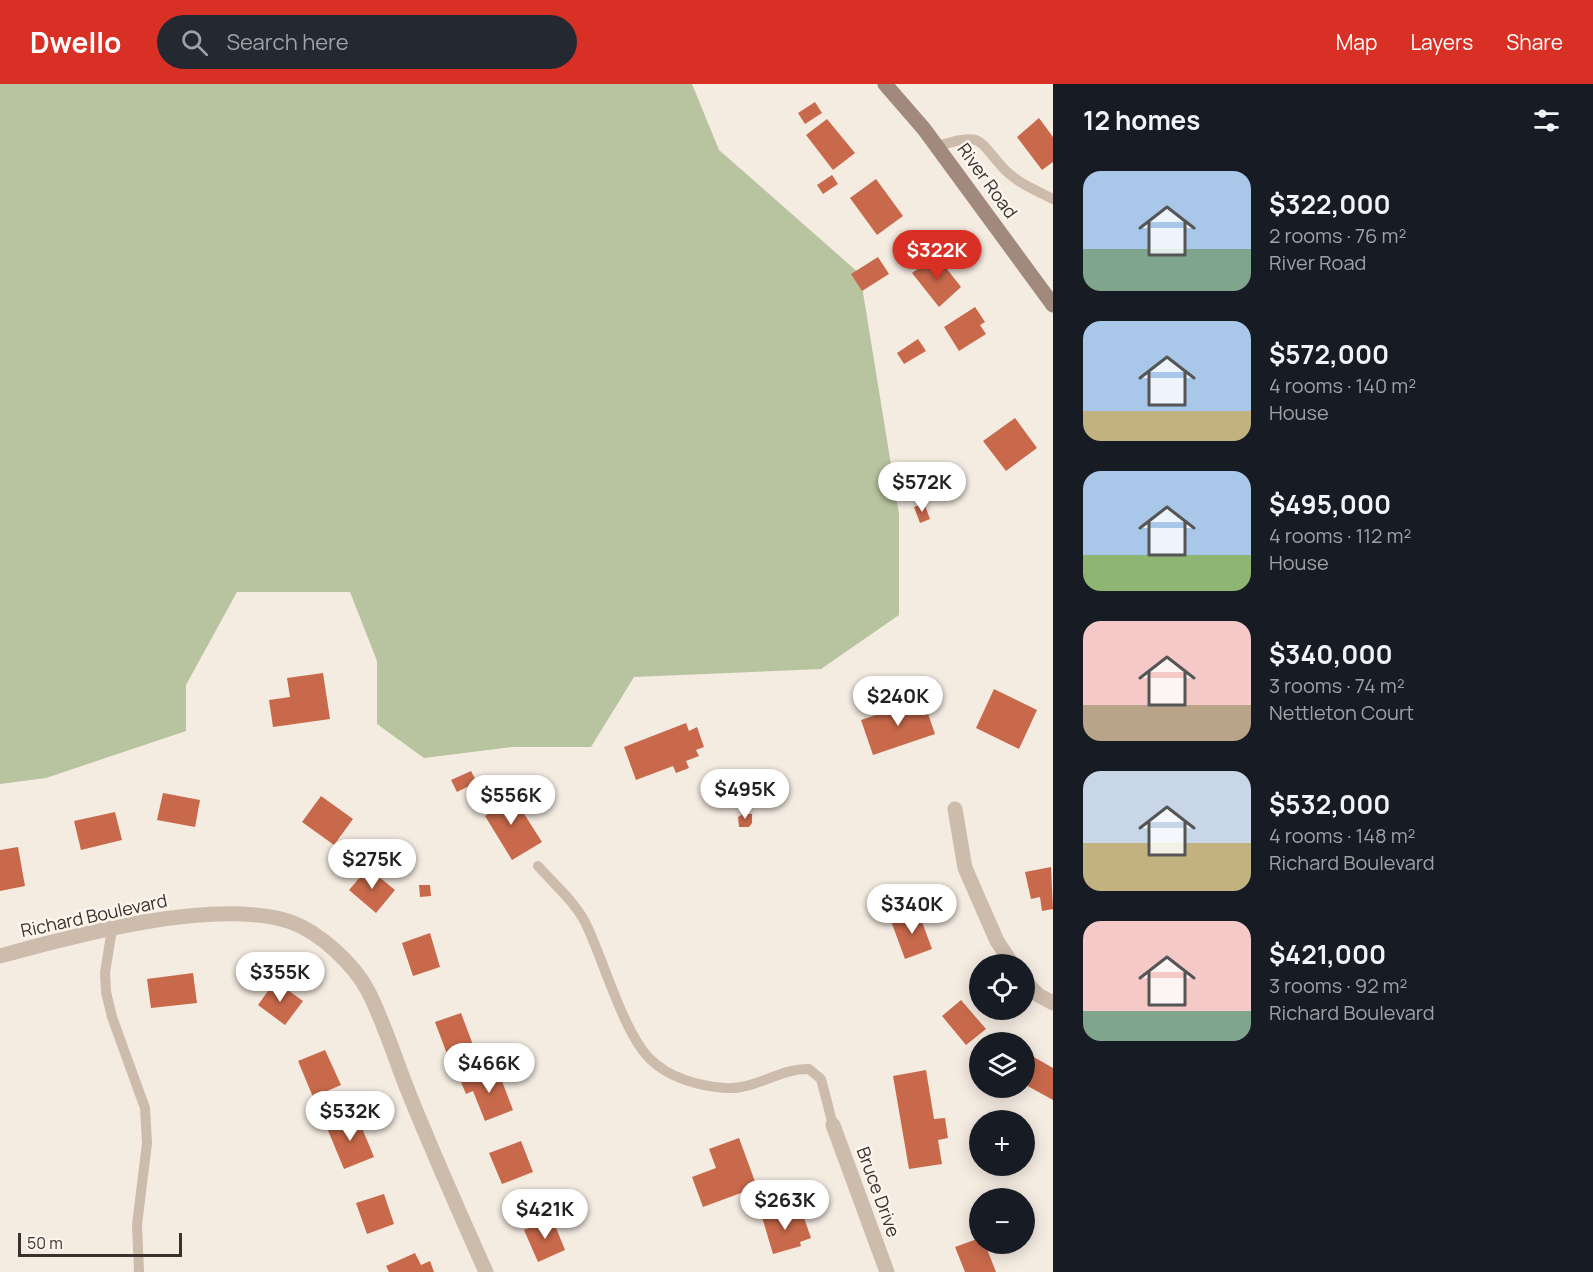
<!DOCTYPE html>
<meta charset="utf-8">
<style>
body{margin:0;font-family:Manrope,sans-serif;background:#242831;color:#f1f3f6;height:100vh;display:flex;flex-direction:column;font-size:22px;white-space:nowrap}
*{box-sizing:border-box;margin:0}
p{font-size:20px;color:#9ea1a6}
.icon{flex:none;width:33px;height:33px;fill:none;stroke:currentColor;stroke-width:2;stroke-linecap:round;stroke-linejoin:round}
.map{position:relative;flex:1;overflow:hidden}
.sheet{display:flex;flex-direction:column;background:#171b24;width:540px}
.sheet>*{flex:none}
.fabs{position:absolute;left:969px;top:870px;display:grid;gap:12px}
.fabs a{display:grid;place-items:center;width:66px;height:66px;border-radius:50%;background:#171b24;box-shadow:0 3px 15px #0003;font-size:30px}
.scale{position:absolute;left:18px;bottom:15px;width:164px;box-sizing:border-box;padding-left:6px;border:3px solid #3b302b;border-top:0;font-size:16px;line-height:21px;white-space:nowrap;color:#3b302b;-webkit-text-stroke:4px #fbf5ee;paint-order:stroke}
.price{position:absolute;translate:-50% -51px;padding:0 14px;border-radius:21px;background:#fff;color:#222;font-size:20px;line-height:39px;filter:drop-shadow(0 2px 3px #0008)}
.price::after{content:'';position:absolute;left:50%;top:36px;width:18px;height:14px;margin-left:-9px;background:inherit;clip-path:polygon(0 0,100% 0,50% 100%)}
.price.current{background:#d93025;color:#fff}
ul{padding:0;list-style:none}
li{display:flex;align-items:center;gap:18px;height:150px;padding:0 30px}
li span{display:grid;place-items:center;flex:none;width:168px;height:120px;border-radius:18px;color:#555}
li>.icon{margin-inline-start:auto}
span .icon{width:72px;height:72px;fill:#fffc;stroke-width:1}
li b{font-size:26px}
h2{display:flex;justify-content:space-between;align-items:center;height:72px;padding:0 30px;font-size:26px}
header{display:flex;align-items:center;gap:36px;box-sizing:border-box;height:84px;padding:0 30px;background:#d93025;color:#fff}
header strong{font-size:28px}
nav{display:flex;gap:33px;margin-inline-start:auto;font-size:21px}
.search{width:420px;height:54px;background:#242831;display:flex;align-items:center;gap:15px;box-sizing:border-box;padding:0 21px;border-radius:33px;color:#9ea1a6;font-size:22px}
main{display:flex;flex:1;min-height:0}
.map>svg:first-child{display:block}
</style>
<header>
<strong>Dwello</strong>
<div class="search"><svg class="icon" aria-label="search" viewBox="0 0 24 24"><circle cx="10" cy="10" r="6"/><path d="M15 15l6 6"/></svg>Search here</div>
<nav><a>Map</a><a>Layers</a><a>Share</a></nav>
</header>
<main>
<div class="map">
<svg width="1053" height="1188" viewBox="0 0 1053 1188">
<rect width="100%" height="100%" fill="#f4ebe1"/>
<polygon fill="#b8c4a0" points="0,0 692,0 719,66 860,190 899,430 899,531 821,585 634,593 591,663 513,663 424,674 377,640 377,577 350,508 237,508 186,601 186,647 46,694 0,700"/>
<g fill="#c8694b">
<polygon points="815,18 822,29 805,40 798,29"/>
<polygon points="1039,34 1053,53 1053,78 1042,86 1017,53"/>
<polygon points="827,35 855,69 833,86 806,51"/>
<polygon points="832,91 838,100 823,110 817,101"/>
<polygon points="876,95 903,132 877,151 850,114"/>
<polygon points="936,171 961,203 939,223 912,189"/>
<polygon points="878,173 889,190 862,207 851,190"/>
<polygon points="975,223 985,238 980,241 986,250 959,267 944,243"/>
<polygon points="918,255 926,267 904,280 897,269"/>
<polygon points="1015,334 1037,364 1006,387 983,357"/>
<polygon points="924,419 930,435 920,439 914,423"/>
<polygon points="323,589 330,635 273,643 269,616 290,613 287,594"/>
<polygon points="994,605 1037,626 1019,665 976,644"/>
<polygon points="923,615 935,650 873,671 861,636"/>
<polygon points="686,639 689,647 697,643 704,663 696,666 699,672 686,677 689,684 676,689 673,682 636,696 624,663"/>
<polygon points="471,687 477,698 457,708 451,696"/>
<polygon points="163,709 200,716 195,743 157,736"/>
<polygon points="496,709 503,720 514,714 542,758 512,776 485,732 489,729 481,718"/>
<polygon points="321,712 353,735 334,761 302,738"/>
<polygon points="115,728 122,756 81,766 74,737"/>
<polygon points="743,730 752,730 752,739 749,743 739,743 738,733"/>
<polygon points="18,763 25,802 0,807 0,766"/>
<polygon points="1051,783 1053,825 1042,827 1040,813 1031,815 1025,788"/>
<polygon points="368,784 395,806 376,829 349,806"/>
<polygon points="419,801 430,801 431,812 420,813"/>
<polygon points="918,827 932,865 905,875 891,837"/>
<polygon points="430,849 440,883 413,892 402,859"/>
<polygon points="193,889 197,919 151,924 147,895"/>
<polygon points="275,897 303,917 285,941 258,921"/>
<polygon points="961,916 986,945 966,961 942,932"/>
<polygon points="461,929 473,961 447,970 435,938"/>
<polygon points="325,966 341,1001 313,1013 298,977"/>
<polygon points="1032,972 1053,984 1053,1016 1024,1000 1024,985"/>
<polygon points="497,984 513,1026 485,1037 473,1007 466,1010 461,998"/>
<polygon points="926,986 934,1035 945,1034 948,1054 938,1056 942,1080 909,1085 893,992"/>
<polygon points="357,1032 374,1073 344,1085 327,1044"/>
<polygon points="739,1054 757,1103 703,1123 692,1093 716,1084 709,1065"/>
<polygon points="521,1057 533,1088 502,1100 489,1069"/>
<polygon points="384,1110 394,1140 367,1150 356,1119"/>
<polygon points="789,1125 792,1134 803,1131 811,1154 800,1158 801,1162 773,1170 762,1133"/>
<polygon points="552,1134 565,1166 538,1178 524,1146"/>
<polygon points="980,1154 980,1160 985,1160 996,1188 965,1188 955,1163"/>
<polygon points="415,1169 421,1181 430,1177 434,1188 389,1188 386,1182"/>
</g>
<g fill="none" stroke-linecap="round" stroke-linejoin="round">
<g stroke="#cdbbac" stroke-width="10">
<path d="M 937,62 C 984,49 975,53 1005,86 C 1018,99 1037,107 1053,115"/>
<path d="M 538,782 C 554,800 574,817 585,838 C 603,874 623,948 650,975 C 669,994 699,1002 725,1004 C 756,1006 780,984 809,985 L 821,995 L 833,1041"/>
<polyline points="112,845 105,889 106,908 112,933 145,1024 147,1059 137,1141 139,1188"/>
</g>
<g stroke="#cdbbac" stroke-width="15">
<polyline points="955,725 965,784 997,857 1012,880"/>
<path d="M 0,872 C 76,851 216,813 291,838 C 319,848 354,880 368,907 C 385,940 396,978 410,1012 C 434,1071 460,1130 486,1188"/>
<polyline points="1024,896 1038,911 1053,919"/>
<polyline points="833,1041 887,1188"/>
</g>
<polyline stroke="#a18a7d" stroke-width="15" points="885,0 924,45 1053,221"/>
</g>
<g text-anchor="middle" stroke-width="5" stroke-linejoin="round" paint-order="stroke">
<g font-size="18" fill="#3b302b" stroke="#fbf5ee">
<text transform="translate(987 97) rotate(54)" y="6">River Road</text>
<text transform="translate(94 832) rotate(-12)" y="6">Richard Boulevard</text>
<text transform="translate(878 1108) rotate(70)" y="6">Bruce Drive</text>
</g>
</g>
</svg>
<div class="fabs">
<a><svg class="icon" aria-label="locate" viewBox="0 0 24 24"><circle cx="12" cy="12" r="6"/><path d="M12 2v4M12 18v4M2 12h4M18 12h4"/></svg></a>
<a><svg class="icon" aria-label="layers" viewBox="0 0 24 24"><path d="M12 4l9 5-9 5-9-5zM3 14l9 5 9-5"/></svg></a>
<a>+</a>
<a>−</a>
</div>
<div class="scale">50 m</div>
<b class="price current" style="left:937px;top:197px">$322K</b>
<b class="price" style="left:922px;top:429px">$572K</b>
<b class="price" style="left:898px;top:643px">$240K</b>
<b class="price" style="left:745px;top:736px">$495K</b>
<b class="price" style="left:511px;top:742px">$556K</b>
<b class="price" style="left:372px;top:806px">$275K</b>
<b class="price" style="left:912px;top:851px">$340K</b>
<b class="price" style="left:280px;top:919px">$355K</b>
<b class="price" style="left:489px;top:1010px">$466K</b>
<b class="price" style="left:350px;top:1058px">$532K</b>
<b class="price" style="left:785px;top:1147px">$263K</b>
<b class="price" style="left:545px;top:1156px">$421K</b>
</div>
<section class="sheet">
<h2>12 homes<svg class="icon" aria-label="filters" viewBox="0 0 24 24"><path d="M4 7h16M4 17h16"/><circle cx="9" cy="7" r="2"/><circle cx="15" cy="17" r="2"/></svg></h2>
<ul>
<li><span style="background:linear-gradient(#a9c7e8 65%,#7fa58c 0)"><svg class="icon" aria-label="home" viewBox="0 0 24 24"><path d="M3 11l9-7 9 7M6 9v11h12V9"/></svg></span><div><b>$322,000</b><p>2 rooms · 76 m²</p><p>River Road</p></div></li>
<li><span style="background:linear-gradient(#a9c7e8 75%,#c2b280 0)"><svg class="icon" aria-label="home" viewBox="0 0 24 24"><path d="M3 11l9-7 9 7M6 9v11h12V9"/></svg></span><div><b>$572,000</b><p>4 rooms · 140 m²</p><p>House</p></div></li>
<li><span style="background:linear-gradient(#a9c7e8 70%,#8fb573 0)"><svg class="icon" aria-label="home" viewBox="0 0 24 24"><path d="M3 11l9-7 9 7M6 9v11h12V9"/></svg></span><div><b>$495,000</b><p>4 rooms · 112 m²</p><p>House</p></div></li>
<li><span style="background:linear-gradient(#f6c9c9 70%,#b9a48a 0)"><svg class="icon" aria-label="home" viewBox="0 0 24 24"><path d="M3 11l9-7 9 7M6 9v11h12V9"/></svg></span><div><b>$340,000</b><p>3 rooms · 74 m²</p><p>Nettleton Court</p></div></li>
<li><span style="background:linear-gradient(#c9d6e8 60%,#c2b280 0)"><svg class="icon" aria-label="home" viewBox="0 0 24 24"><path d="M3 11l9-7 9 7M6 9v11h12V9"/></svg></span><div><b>$532,000</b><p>4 rooms · 148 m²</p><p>Richard Boulevard</p></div></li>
<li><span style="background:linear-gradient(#f6c9c9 75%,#7fa58c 0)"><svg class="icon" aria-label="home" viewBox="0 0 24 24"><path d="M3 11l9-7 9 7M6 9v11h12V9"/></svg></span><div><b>$421,000</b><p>3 rooms · 92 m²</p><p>Richard Boulevard</p></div></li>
</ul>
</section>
</main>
